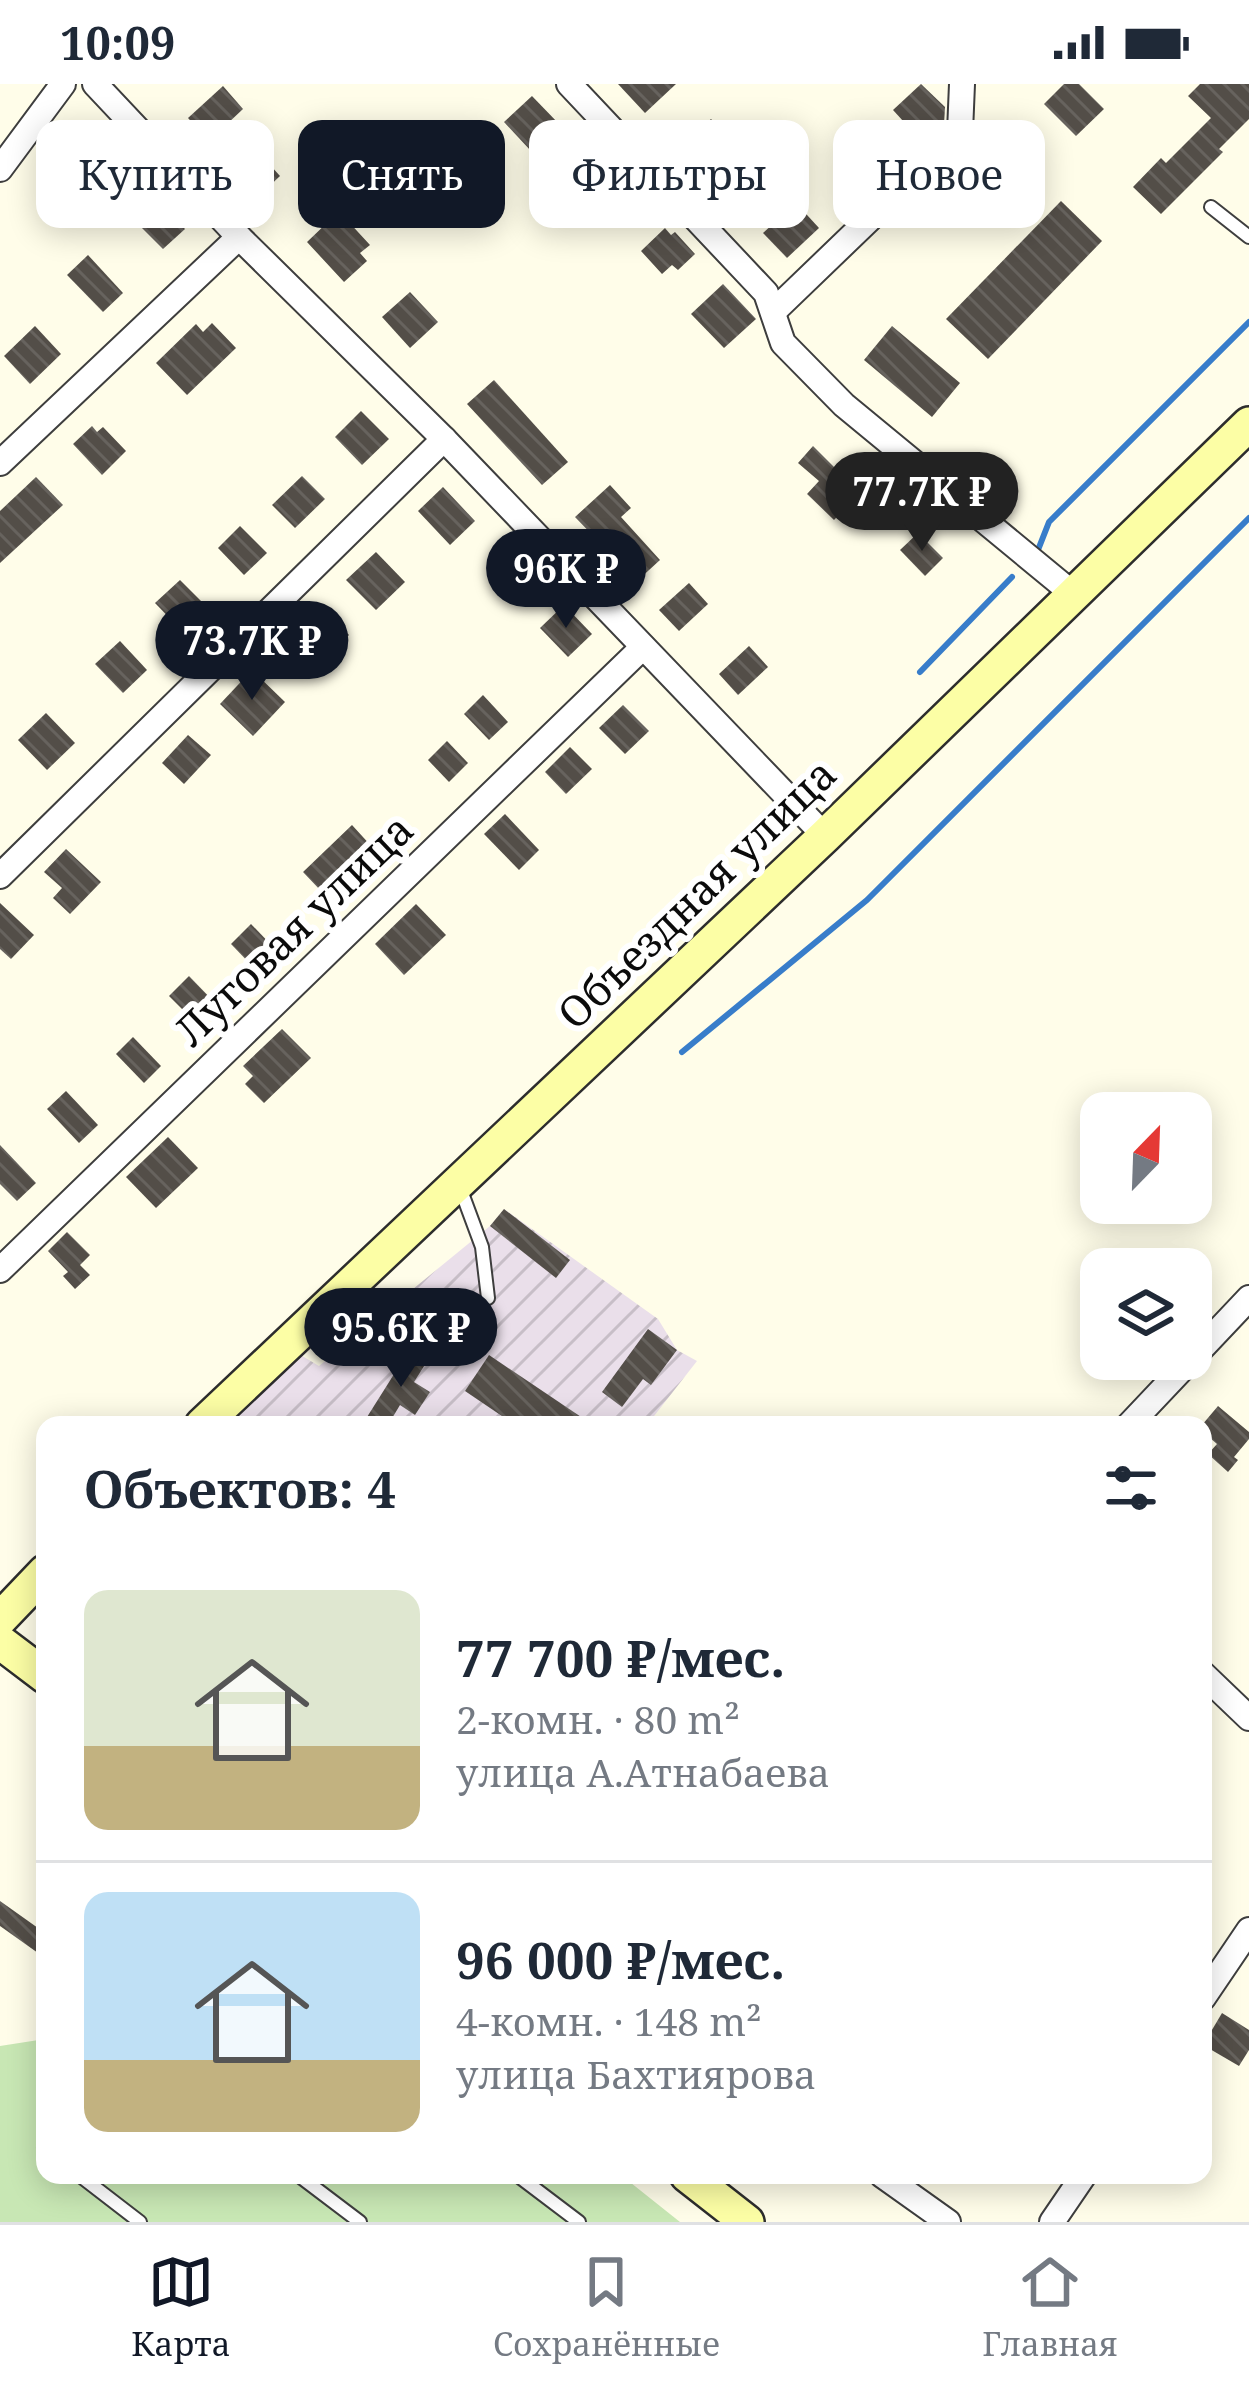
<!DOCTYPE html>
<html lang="ru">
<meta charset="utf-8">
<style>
body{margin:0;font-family:"Noto Serif",serif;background:#f6f6f7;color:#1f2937;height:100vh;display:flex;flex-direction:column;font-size:45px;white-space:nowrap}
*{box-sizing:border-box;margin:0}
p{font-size:39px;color:#747a83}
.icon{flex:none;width:66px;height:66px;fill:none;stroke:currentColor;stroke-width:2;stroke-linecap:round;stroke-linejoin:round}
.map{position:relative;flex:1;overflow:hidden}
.drawer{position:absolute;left:36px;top:1332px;width:1176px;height:768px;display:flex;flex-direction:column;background:#fff;border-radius:24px;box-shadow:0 6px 30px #0003}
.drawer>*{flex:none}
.hud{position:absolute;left:36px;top:36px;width:1179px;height:108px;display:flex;gap:24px}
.needle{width:78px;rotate:23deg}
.tools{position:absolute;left:1080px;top:1008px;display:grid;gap:24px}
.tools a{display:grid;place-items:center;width:132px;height:132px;border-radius:24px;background:#fff;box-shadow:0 6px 30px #0003;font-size:60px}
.price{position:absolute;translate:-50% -102px;padding:0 27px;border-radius:42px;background:#111827;color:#fff;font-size:39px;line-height:78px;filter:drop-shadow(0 3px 6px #0008)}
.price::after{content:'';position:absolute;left:50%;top:72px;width:36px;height:27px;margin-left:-18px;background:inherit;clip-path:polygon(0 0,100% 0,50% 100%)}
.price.on{background:#222;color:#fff}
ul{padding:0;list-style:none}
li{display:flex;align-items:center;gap:36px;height:300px;padding:0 48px}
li+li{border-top:3px solid #e0e1e3}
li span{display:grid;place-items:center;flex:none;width:336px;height:240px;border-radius:24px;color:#555}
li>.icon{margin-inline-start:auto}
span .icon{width:144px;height:144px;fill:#fffc;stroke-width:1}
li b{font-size:51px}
h2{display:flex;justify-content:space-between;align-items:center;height:144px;padding:0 48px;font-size:51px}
.pill{padding:0 42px;border-radius:24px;background:#fff;box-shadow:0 6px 30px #0003;font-size:42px;line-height:108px}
.pill.on{background:#111827;color:#fff}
.status{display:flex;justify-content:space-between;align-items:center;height:84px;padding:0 60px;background:#fff;direction:ltr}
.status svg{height:33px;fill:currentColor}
.tab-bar{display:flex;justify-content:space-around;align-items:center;height:168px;border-top:3px solid #e0e1e3;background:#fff;font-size:33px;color:#747a83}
.tab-bar a{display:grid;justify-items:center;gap:6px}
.tab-bar .on{color:#111827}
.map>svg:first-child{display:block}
</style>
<div class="status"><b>10:09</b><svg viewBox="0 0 49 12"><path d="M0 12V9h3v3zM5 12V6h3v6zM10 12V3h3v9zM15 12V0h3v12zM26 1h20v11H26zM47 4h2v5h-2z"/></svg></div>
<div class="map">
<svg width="1249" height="2138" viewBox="0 0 1249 2138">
<defs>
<pattern id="industrial-furrows" width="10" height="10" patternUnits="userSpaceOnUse" patternTransform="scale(3)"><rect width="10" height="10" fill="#eadfea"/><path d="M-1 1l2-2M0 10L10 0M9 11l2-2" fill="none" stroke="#c7bec7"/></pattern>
<pattern id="building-back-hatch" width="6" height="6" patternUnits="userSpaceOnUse" patternTransform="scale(3)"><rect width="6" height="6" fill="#534e48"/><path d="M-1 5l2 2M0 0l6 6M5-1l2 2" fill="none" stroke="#67635e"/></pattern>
</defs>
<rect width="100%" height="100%" fill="#fffde9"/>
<polygon fill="url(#industrial-furrows)" points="504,1125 658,1235 677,1266 697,1277 647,1341 229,1341 299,1270 319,1282 490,1142"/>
<polygon fill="#c8e7b4" points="45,1955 45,2091 621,2091 680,2138 0,2138 0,1962"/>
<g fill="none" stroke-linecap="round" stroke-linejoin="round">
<g stroke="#387dca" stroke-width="6">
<polyline points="1038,466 1049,438 1249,238"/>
<polyline points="920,588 1012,493"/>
<polyline points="682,968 867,816 1249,434"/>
</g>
</g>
<g fill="url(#building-back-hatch)">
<polygon points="618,0 676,0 645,29"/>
<polygon points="921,0 945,23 944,41 924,60 893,26"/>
<polygon points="1064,0 1079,0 1104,25 1076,52 1044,20"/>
<polygon points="1200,0 1249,0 1249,35 1219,65 1223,68 1161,130 1133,103 1161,74 1166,79 1211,34 1188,12"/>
<polygon points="223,2 243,25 209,57 188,34"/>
<polygon points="532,12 560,41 531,67 504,38"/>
<polygon points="711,35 731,56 699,85 679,64"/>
<polygon points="252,61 280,92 261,110 232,79"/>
<polygon points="602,87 625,111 599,137 575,112"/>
<polygon points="154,113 185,145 163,165 132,134"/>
<polygon points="1061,117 1102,157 988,275 946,235"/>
<polygon points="796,119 819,144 787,174 763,149"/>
<polygon points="346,135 370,161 360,169 367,177 344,198 307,158 330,136 336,143"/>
<polygon points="665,144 671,151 675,148 695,170 678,186 672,181 662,190 641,167"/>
<polygon points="88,171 123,209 103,228 67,191"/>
<polygon points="723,200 756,235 724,264 691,230"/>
<polygon points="410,208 438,238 410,264 382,233"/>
<polygon points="212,239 236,264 187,311 156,279 196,240 203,248"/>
<polygon points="35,242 61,270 30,300 4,272"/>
<polygon points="892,242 960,299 932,333 864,276"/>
<polygon points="494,296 568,378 542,401 467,320"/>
<polygon points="361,327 389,355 362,381 335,353"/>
<polygon points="92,342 97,348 103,343 126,367 102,391 73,360"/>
<polygon points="813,362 860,409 834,436 807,410 819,397 798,379"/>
<polygon points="302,392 325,415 295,444 272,421"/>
<polygon points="36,393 63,421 0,479 0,427"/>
<polygon points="610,401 631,424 621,433 660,476 637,497 575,433"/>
<polygon points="443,403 475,437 450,461 418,427"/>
<polygon points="240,442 267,469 244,491 218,464"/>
<polygon points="918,449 943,474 925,492 900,466"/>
<polygon points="376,468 405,498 376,526 346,496"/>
<polygon points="180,496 209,525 184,549 155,519"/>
<polygon points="689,499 708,520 679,547 659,526"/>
<polygon points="564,521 592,550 568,573 540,544"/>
<polygon points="322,523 349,551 331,568 326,563 307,580 286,558"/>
<polygon points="120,557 147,586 123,609 95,580"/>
<polygon points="749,562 768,583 738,611 719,590"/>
<polygon points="252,586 285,618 253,652 220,620"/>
<polygon points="483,611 508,638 489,656 464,630"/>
<polygon points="623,621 649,647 625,670 599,644"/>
<polygon points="46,629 75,659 47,686 18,656"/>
<polygon points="188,651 211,671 184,700 162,679"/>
<polygon points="447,657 468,679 449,698 428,676"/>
<polygon points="570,663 592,685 566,710 545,688"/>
<polygon points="505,730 539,766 519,786 484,750"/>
<polygon points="352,741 373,764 366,770 376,780 342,813 330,800 322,808 303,788"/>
<polygon points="66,765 101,798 70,830 53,814 62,804 44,788"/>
<polygon points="0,819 34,851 11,875 0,865"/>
<polygon points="416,820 446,851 404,891 375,860"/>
<polygon points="251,840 277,867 256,886 231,860"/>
<polygon points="189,892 219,923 199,942 169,912"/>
<polygon points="282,945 311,974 264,1019 245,1000 253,992 243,982"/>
<polygon points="133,953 161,982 144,999 116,970"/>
<polygon points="66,1007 98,1041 79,1059 47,1025"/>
<polygon points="168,1053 198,1084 156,1124 126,1093"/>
<polygon points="0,1061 36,1099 17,1117 0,1100"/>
<polygon points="504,1125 570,1176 556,1194 490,1142"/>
<polygon points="67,1148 90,1171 80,1181 90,1191 75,1205 63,1192 68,1188 48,1167"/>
<polygon points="648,1245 677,1266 651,1301 643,1295 622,1323 602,1308"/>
<polygon points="413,1260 431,1271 414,1298 430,1308 415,1331 400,1321 388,1341 362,1341"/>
<polygon points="489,1271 593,1341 515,1341 465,1307"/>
<polygon points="1218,1322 1249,1348 1249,1355 1234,1373 1238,1376 1228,1388 1208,1370 1217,1360 1203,1348 1202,1341"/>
<polygon points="0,1817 45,1849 45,1874 0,1842"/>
<polygon points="1222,1929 1249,1946 1249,1966 1239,1982 1203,1961"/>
</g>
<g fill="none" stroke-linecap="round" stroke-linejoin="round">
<defs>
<g id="lane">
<polyline points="1211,123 1249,153"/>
<polyline points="459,1101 482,1163 488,1214"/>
<polyline points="44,2063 45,2065"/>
<polyline points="79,2091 140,2138"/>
<polyline points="298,2091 360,2138"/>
<polyline points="517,2091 579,2138"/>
</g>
<g id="street">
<polyline points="95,0 239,153 444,355 825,752"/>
<polyline points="569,0 766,209 783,259 844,321 1072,509"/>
<polyline points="0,85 63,0"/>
<polyline points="773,228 960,48 962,0"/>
<polyline points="0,379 239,153"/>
<polyline points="0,792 444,355"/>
<polyline points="0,1186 643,563"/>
<polyline points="1129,1341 1249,1214"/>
<polyline points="1203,1590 1249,1634"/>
<polyline points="1203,1914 1249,1846"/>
<polyline points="882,2091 948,2138"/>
<polyline points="1052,2138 1084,2091"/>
</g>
<g id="secondary">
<polyline points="202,1341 825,752 1249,340"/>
<polyline points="0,1535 45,1488"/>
<polyline points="0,1558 45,1592"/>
<polyline points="687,2091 747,2138"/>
</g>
</defs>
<use href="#lane" stroke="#3e3e3e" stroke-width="16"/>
<use href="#street" stroke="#3e3e3e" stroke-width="28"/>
<use href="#secondary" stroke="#2d2d2d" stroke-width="38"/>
<use href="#lane" stroke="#fff" stroke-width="12"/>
<use href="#street" stroke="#fff" stroke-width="24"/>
<use href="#secondary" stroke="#fcfea5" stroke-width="33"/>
</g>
<g text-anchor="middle" stroke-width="12" stroke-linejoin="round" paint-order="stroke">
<g font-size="42" fill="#0b0b0b" stroke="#fff">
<text transform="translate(697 810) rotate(-44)" y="15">Объездная улица</text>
<text transform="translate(294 846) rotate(-44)" y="15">Луговая улица</text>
</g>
</g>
</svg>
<div class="tools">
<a><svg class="needle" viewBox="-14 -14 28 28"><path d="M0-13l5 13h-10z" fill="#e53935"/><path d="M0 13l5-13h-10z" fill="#747a83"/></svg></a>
<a><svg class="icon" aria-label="layers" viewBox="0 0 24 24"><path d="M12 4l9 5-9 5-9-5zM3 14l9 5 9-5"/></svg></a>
</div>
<b class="price on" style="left:922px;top:470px">77.7K ₽</b>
<b class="price" style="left:566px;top:547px">96K ₽</b>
<b class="price" style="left:252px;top:619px">73.7K ₽</b>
<b class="price" style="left:401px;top:1306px">95.6K ₽</b>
<div class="hud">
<a class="pill">Купить</a>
<a class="pill on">Снять</a>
<a class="pill">Фильтры</a>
<a class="pill">Новое</a>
</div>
<section class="drawer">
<h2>Объектов: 4<svg class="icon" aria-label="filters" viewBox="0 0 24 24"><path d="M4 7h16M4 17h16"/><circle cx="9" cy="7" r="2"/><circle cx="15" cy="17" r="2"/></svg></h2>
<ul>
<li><span style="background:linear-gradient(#dfe7d0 65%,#c2b280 0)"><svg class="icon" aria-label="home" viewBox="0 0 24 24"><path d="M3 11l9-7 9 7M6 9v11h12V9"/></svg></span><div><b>77 700 ₽/мес.</b><p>2-комн. · 80 m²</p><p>улица А.Атнабаева</p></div></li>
<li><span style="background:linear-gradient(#bfe0f5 70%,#c2b280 0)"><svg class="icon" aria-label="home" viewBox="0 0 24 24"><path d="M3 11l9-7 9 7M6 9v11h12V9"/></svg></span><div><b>96 000 ₽/мес.</b><p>4-комн. · 148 m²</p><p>улица Бахтиярова</p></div></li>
</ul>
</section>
</div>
<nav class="tab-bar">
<a class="on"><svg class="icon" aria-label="map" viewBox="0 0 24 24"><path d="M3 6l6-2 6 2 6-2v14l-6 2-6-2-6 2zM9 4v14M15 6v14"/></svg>Карта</a>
<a><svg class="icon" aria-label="saved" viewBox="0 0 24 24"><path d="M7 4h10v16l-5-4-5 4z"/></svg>Сохранённые</a>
<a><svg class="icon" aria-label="home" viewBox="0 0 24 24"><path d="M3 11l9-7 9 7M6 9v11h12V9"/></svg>Главная</a>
</nav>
